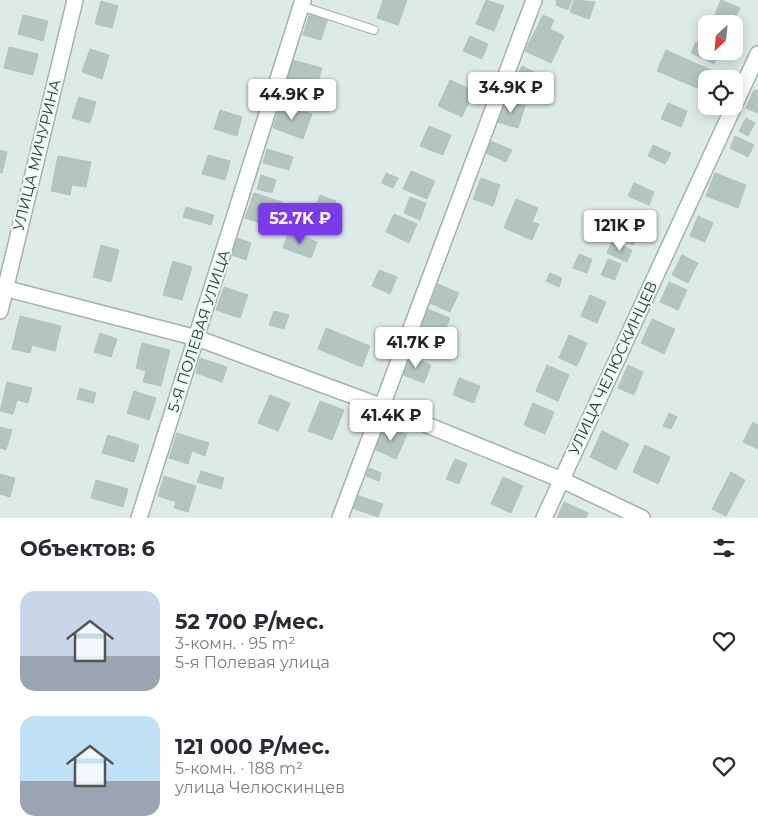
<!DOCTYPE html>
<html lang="ru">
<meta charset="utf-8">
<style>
body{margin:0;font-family:Montserrat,sans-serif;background:#f2f2f3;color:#2b2b33;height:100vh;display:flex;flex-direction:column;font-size:19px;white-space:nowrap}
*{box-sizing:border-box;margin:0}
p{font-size:16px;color:#7c7c81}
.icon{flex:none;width:28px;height:28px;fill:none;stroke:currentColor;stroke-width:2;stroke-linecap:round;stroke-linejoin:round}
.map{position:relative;height:518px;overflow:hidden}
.drawer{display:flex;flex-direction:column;background:#fff;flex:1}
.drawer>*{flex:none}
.needle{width:32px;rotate:206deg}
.fabs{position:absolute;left:698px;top:15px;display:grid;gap:10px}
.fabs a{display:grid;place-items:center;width:45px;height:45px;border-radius:10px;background:#fff;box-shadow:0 2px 12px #0003;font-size:25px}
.price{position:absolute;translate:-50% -42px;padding:0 11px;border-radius:5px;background:#fff;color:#222;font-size:16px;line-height:32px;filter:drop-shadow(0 1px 2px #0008)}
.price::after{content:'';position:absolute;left:50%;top:30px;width:15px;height:11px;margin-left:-8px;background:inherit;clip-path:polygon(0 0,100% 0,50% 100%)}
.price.current{background:#7c3aed;color:#fff}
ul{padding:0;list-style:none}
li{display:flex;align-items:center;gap:15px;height:125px;padding:0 20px}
li span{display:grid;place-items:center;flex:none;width:140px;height:100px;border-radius:15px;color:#555}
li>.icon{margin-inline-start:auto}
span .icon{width:60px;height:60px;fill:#fffc;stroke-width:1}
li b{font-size:21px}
h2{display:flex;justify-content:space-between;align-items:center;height:60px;padding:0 20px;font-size:21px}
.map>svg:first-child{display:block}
</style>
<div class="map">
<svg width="758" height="518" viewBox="0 0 758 518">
<rect width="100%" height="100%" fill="#deeae7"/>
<g fill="#b4c5c0" stroke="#b1c4bf">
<polygon points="383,0 407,0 398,25 377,18"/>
<polygon points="486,0 504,6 494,31 476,24"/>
<polygon points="555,0 572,0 568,10 556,5 557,1"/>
<polygon points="574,0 595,2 589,19 570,12"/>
<polygon points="721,0 740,8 733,24 711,24"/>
<polygon points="101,1 118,6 112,28 95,24"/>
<polygon points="312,6 330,12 321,40 303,35"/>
<polygon points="23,15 48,21 43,41 18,34"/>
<polygon points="543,15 554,20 550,29 564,36 551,63 525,51"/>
<polygon points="470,36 488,44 482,59 463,51"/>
<polygon points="696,42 706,46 706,51 720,52 714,64 691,53"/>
<polygon points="9,47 38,54 33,75 4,68"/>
<polygon points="90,49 109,55 102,79 82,72"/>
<polygon points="666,50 711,70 702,90 657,71"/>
<polygon points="292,60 322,68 314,95 285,87"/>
<polygon points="522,66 547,78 541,90 516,79"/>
<polygon points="450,80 474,91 462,117 438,106"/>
<polygon points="754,90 758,91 758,113 746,108"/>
<polygon points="79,97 96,102 90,123 72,118"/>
<polygon points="504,100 525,106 518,128 497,122"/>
<polygon points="668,103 687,111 681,127 661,119"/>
<polygon points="281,104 312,114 303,139 273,128"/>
<polygon points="220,110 242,117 237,136 214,129"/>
<polygon points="746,118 755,123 748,136 739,131"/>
<polygon points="429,126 451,135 443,155 420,146"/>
<polygon points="735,136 754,145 748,157 730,148"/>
<polygon points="491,141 512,150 506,162 486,153"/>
<polygon points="653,145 671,153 665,164 648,156"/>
<polygon points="267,149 293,157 289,170 263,163"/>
<polygon points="0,150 7,152 2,173 0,172"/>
<polygon points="208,155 230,161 225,180 202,174"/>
<polygon points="58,156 91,162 86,187 72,185 70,195 51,191"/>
<polygon points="411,171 435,181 427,199 403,189"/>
<polygon points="386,173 398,178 393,188 382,183"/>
<polygon points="715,173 746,185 738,208 706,196"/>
<polygon points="261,175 276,180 272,193 257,189"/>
<polygon points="481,178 500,185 493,206 473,199"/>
<polygon points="634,183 654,192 649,205 628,196"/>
<polygon points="254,193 282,202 274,228 245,218"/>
<polygon points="320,195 336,201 330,216 314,210"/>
<polygon points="410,197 426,203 420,220 404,213"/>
<polygon points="516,199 538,208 532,222 539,224 532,240 504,228"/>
<polygon points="186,207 214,215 211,225 183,217"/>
<polygon points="394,214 417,224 409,243 386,232"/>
<polygon points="616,215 642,226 633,245 607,234"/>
<polygon points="698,216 713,223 705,242 690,236"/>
<polygon points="289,231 317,242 311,258 283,248"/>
<polygon points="237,238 251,243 246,260 231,255"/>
<polygon points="612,241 632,250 627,262 607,253"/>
<polygon points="101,245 119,250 111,282 93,277"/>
<polygon points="579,254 592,259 587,273 573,268"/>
<polygon points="682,255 698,263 688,283 672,275"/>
<polygon points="608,259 621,264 615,280 601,275"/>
<polygon points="173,261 192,267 182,300 163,295"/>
<polygon points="379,270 397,277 390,294 372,286"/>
<polygon points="550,273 562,278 559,287 546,281"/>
<polygon points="669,282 687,290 678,310 660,302"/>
<polygon points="438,284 459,293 450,312 430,303"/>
<polygon points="224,287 248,295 240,318 216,310"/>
<polygon points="590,295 606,302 597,323 581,316"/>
<polygon points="425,308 450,318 443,335 419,325"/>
<polygon points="274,311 289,315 284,329 269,325"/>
<polygon points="20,316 61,326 55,351 32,345 30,353 12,349"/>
<polygon points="652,319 675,329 664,354 641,343"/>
<polygon points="326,328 370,346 362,367 318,349"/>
<polygon points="100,333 117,339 111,357 94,352"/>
<polygon points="569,335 587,343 577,366 559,358"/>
<polygon points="142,343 170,350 161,386 143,382 146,371 136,368"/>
<polygon points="408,355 431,365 424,383 401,374"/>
<polygon points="200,358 227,367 222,382 196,373"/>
<polygon points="547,365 569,375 558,401 536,391"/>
<polygon points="628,365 643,372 634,395 618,388"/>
<polygon points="459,378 480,386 474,403 453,395"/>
<polygon points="7,382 32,388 28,403 17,400 13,414 0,411"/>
<polygon points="80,388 96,393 93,403 77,399"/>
<polygon points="134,391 156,398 149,420 127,413"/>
<polygon points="270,395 290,403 278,431 258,423"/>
<polygon points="320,401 344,410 332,440 308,431"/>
<polygon points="533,403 554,412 545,434 524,425"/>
<polygon points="669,413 677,417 671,429 663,426"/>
<polygon points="753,422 758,425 758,449 743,442"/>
<polygon points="385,425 407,435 396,459 374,449"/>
<polygon points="0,427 12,430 6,450 0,448"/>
<polygon points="602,431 629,444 616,470 590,457"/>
<polygon points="177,433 209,443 205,456 192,451 188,464 169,458"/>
<polygon points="108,435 139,445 134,462 102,453"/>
<polygon points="645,445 670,457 658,484 633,472"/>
<polygon points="455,459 467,464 459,484 446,479"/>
<polygon points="369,468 381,473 379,481 366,476"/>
<polygon points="201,471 224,478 221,489 197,482"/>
<polygon points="731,472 745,480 726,516 712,509"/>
<polygon points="0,474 15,478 10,497 0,494"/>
<polygon points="164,476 196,486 188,512 174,508 176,502 158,496"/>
<polygon points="503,477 523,486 511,513 491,504"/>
<polygon points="96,480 128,489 123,507 91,498"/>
<polygon points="356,495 383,504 378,517 352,508"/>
<polygon points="564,502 588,513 586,518 557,518"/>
</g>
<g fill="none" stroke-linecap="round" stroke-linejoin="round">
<defs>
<polyline id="service" points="301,6 374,30"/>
<g id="minor">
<polyline points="0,287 197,338 383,407 562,480 642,518"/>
<polyline points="0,311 75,0"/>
<polyline points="139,518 303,0"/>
<polyline points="340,518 534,0"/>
<polyline points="544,518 758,54"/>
</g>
</defs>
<use href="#service" stroke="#a1b2af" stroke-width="10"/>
<use href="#minor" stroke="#a1b2af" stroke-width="18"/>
<use href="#service" stroke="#fff" stroke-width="8"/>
<use href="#minor" stroke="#fff" stroke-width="15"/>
</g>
<g text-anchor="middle" stroke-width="4.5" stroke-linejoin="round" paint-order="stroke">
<g font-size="15" fill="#1f3a38" stroke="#eff7f4">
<text transform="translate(37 155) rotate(-76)" y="5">УЛИЦА МИЧУРИНА</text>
<text transform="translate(199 331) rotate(-72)" y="5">5-Я ПОЛЕВАЯ УЛИЦА</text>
<text transform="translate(613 368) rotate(-65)" y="5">УЛИЦА ЧЕЛЮСКИНЦЕВ</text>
</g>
</g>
</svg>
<div class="fabs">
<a><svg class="needle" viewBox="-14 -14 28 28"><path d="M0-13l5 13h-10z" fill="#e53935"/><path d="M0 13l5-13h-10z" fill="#7c7c81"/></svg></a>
<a><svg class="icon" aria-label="locate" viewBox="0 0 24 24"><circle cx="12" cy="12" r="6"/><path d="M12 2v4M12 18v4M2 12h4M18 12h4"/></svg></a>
</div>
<b class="price" style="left:511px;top:114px">34.9K ₽</b>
<b class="price" style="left:292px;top:121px">44.9K ₽</b>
<b class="price current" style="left:300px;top:245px">52.7K ₽</b>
<b class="price" style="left:620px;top:252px">121K ₽</b>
<b class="price" style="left:416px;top:369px">41.7K ₽</b>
<b class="price" style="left:391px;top:442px">41.4K ₽</b>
</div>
<section class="drawer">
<h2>Объектов: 6<svg class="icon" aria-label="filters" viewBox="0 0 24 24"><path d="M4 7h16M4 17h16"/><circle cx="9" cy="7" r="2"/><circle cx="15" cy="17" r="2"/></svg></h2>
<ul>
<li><span style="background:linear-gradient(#c9d6e8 65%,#9aa5b1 0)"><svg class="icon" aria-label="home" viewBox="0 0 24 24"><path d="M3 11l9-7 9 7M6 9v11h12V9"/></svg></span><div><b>52 700 ₽/мес.</b><p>3-комн. · 95 m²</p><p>5-я Полевая улица</p></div><svg class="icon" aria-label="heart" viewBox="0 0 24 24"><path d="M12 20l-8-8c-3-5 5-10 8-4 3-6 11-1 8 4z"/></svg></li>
<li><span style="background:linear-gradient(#bfe0f5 65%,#9aa5b1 0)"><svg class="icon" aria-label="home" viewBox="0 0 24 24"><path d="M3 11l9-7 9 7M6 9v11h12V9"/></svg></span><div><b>121 000 ₽/мес.</b><p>5-комн. · 188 m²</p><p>улица Челюскинцев</p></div><svg class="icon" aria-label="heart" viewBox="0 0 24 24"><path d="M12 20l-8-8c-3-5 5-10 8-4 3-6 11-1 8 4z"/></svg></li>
</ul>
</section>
